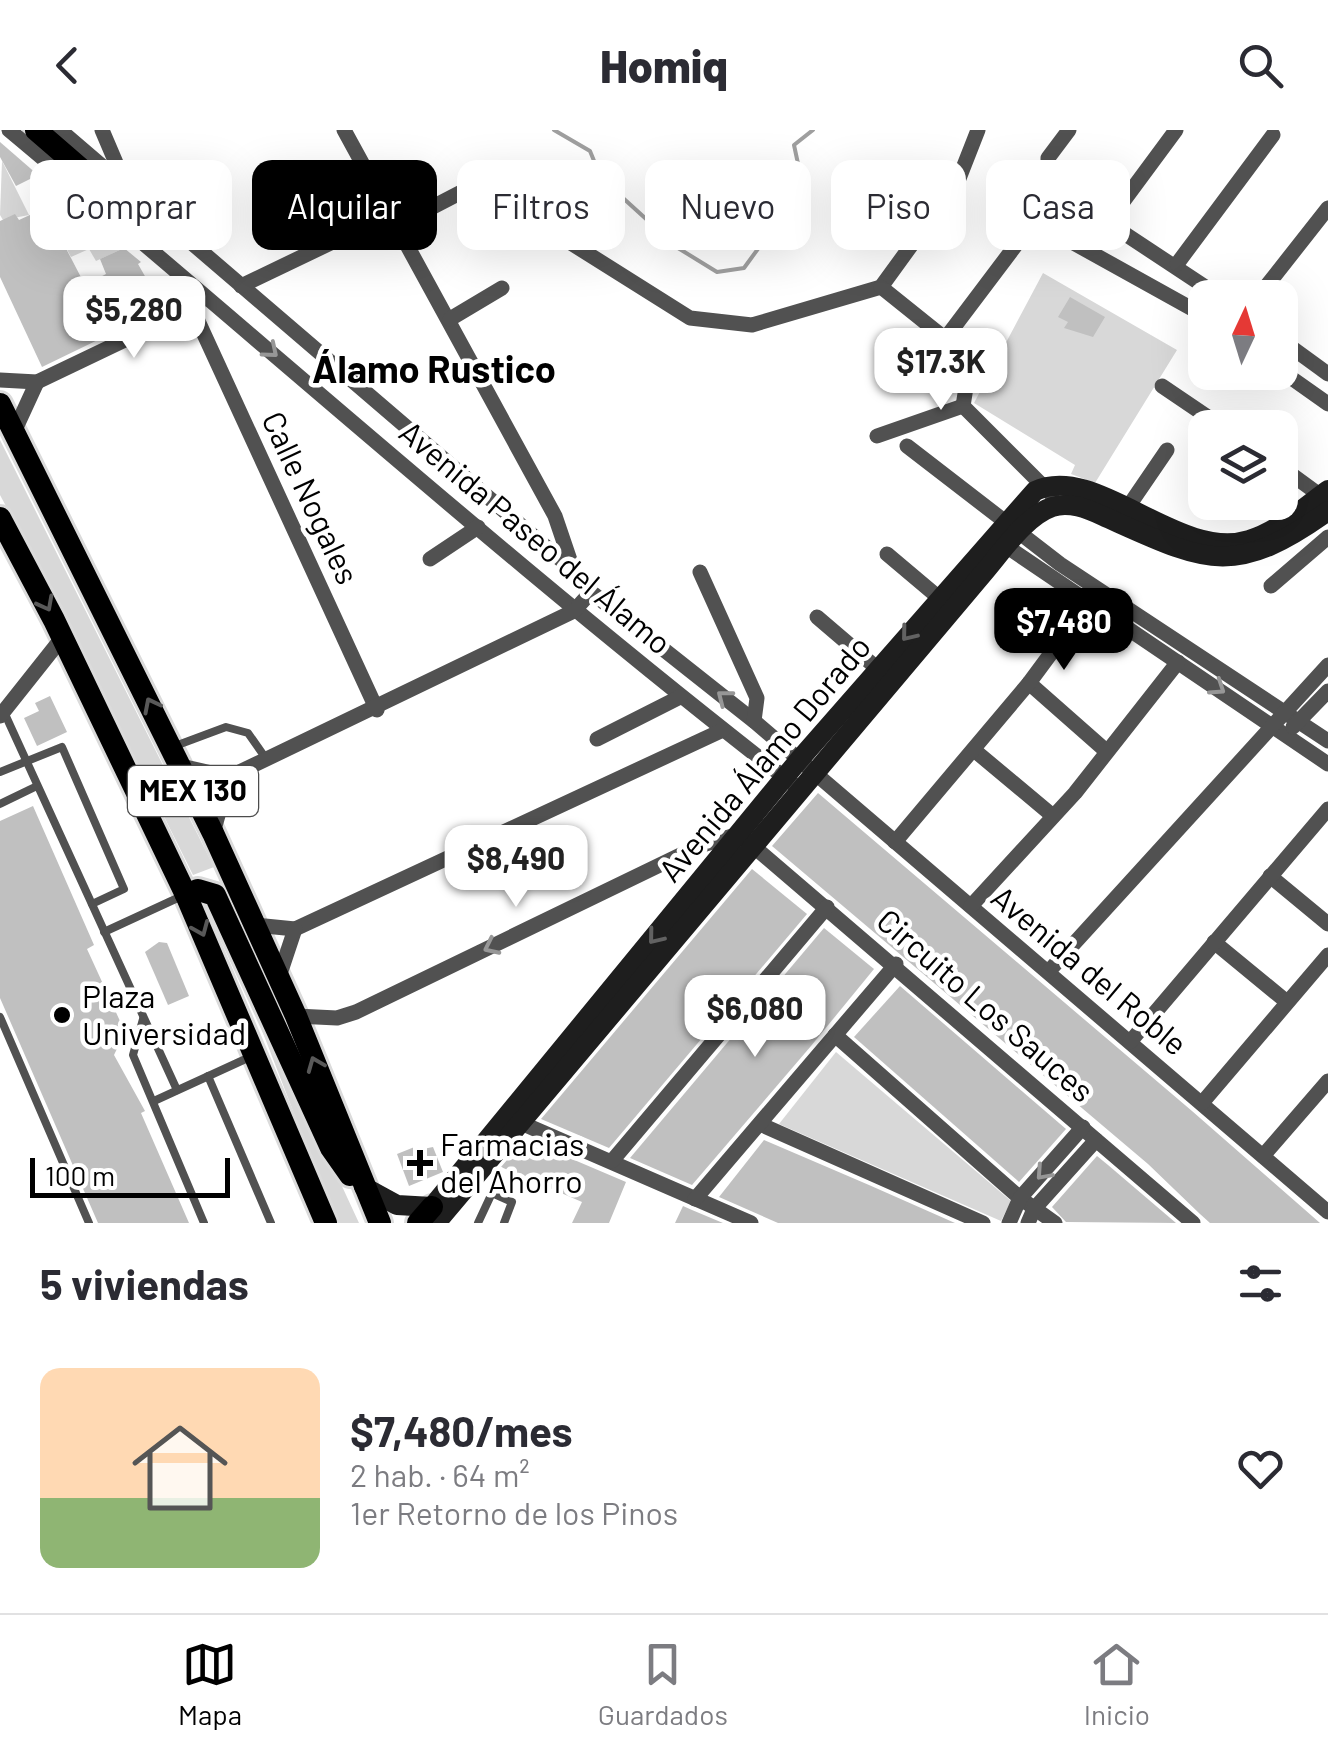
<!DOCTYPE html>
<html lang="es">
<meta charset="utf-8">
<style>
body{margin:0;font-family:Barlow,sans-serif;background:#f2f2f3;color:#2b2b33;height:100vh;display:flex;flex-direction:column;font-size:38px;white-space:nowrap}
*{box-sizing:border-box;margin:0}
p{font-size:32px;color:#7c7c81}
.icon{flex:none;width:55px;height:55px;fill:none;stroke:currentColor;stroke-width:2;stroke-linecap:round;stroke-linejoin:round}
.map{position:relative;height:1093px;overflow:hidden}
.sheet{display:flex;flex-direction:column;background:#fff;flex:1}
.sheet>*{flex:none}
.top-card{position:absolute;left:30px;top:30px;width:1270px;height:90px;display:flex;gap:20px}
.needle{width:65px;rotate:4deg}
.buttons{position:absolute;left:1188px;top:150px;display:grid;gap:20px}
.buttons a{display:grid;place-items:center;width:110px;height:110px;border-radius:20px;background:#fff;box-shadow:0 10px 40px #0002;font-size:50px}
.scale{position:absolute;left:30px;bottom:25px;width:200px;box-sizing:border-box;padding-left:10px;border:5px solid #000;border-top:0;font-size:28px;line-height:35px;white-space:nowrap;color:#000;-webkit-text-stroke:8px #fff;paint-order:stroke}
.price{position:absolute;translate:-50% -85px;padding:0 22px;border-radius:20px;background:#fff;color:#222;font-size:32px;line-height:65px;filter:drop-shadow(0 2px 5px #0008)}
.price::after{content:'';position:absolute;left:50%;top:60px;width:30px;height:22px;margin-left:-15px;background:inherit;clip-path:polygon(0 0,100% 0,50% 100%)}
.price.current{background:#000;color:#fff}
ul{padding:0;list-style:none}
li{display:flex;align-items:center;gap:30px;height:250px;padding:0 40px}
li+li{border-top:2px solid #e1e1e2}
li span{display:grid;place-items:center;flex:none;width:280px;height:200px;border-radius:20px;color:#555}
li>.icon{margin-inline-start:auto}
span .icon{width:120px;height:120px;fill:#fffc;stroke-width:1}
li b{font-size:42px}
h2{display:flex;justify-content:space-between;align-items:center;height:120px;padding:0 40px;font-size:42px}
.chip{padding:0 35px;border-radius:20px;background:#fff;box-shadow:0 10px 40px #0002;font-size:35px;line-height:90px}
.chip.current{background:#000;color:#fff}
header{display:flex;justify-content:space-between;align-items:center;height:130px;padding:0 40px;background:#fff;font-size:45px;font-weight:800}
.menu{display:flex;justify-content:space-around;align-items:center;height:140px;border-top:2px solid #e1e1e2;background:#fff;font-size:28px;color:#7c7c81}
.menu a{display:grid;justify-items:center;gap:5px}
.menu .current{color:#000}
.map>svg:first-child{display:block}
</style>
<header><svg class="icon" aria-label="back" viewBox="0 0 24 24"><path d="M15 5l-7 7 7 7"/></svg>Homiq<svg class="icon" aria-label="search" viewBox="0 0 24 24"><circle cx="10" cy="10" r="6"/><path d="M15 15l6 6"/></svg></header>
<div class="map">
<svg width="1328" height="1093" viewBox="0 0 1328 1093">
<rect width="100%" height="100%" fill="#fff"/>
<g fill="#d8d8d8">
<polygon points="2,31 29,85 3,90 0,85"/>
<polygon points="66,68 124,118 96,131 89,119 71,127 45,78"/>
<polygon points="1043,143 1177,220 1095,353 1071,344 1075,335 974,273"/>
<polygon points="110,164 125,196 108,205 93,172"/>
<polygon points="0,310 214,737 193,745 55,467 0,365"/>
<polygon points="211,773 359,1093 336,1093 260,895 205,774"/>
<polygon points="836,922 1011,1071 1001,1091 779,994"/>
</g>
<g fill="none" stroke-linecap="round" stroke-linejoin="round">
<polyline stroke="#9f9f9f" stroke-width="4" points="554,0 590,21 601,48 678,118 717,142 744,138 803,57 794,15 813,0"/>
</g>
<g fill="#c0c0c0">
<polygon points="0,12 38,45 16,56 0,27"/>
<polygon points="45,78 85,155 106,144 100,129 124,118 141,132 138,134 146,148 131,160 145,182 136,190 115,162 93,172 108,205 42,237 0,147 0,91 15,84 19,90"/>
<polygon points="1070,167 1105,187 1093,207 1064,198 1068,192 1058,187"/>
<polygon points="50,566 67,602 37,616 24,588 39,581 35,573"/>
<polygon points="818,663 1192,981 1320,1093 1210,1093 1200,1084 1148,1034 772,716"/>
<polygon points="33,676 94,815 87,819 125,902 114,925 145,981 141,983 189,1093 98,1093 0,868 0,691"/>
<polygon points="752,739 807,784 609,1018 541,989"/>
<polygon points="824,798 874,839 811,916 692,1055 630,1028"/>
<polygon points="159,812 167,813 189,866 168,875 145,822"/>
<polygon points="900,856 1066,999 1019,1052 854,907"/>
<polygon points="525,1009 626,1052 609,1093 572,1093 582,1072 501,1037"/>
<polygon points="764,1010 869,1055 955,1093 778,1093 719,1067"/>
<polygon points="417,1016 418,1020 433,1017 443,1042 409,1056 397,1024"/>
<polygon points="1097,1026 1108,1035 1176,1093 1066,1092 1052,1077"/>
<polygon points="683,1076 692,1080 723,1093 675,1093"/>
</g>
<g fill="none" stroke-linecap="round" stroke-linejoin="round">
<defs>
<g id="primary">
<polyline points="36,0 110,64 128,96"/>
<polyline points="0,274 213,703 296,886 380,1093"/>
<polyline points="0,388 54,490 186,765 326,1093"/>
<polyline points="186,765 198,760 215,765 331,1018 350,1045"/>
<polyline points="418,1093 432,1077"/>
</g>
</defs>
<use href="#primary" stroke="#dbdbdb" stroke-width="28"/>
<g stroke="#515151" stroke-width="8">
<polyline points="4,582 177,960"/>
<polyline points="175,616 226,597 248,603 267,630"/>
<polyline points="0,642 62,617 124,759 92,774"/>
<polyline points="0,674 37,656"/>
<polyline points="104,802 182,766"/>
<polyline points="0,887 89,1093"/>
<polyline points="143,889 133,925 204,1093"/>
<polyline points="208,946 271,1093"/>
<polyline points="154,971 250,927"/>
<polyline points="478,1093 492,1063 512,1072 504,1093"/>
</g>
<g stroke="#515151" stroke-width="15">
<path d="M 9,0 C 270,218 524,446 793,654"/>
<polyline points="60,0 573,440 591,462 754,591 1328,1082"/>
<polyline points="102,0 125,54"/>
<polyline points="344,0 555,386 573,439"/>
<polyline points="1069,0 1048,28 1048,53 1222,168"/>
<polyline points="1108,92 1176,0"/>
<polyline points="398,95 477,54 690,188 752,195 881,157 958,51 978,0"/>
<polyline points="1177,134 1273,5"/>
<polyline points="241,156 391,84"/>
<polyline points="881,157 962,222 968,245 963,276 1052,365"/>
<polyline points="1257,168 1328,78"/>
<polyline points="192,178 377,580"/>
<polyline points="450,189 502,158"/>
<polyline points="945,209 1034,91 1205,186"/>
<polyline points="1280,209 1328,244"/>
<polyline points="1280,240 1328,274"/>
<polyline points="0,250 37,252 198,175"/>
<polyline points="1162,256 1224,298"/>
<polyline points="14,302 37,252"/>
<polyline points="877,306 963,276"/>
<polyline points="907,316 1060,434 1328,611"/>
<polyline points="1280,336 1321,366"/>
<polyline points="1126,380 1167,320"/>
<polyline points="1000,412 1328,634"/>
<polyline points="887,424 938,467"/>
<polyline points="430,429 478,397"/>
<polyline points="700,442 757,568 754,591"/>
<polyline points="1271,456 1328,407"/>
<polyline points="817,487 879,540"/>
<polyline points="1029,553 1105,620"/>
<polyline points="0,586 62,508"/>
<polyline points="1293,597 1328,561"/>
<polyline points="597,609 680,567"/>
<polyline points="974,620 1053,686"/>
<polyline points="181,636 229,647 574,481 591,462"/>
<polyline points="213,703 229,647"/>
<polyline points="895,712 1029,553 1089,472"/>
<polyline points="1270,746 1328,794"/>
<polyline points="971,776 1075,663 1178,532"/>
<polyline points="255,795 295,799 723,600"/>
<polyline points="1214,812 1287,872"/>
<polyline points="1049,841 1328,535"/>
<polyline points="279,847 295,799"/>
<polyline points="296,886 337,888 356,882 699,716 739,704 1193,1093"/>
<polyline points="835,905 1020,1068 1055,1093"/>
<polyline points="1130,912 1328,679"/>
<polyline points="1202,973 1328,825"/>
<polyline points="512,989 751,1093"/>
<polyline points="762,995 983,1093"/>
<polyline points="1263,1026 1328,951"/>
<polyline points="612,1031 827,777"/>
<polyline points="695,1069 896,834"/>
<polyline points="1009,1093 1020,1068 1083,997"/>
<polyline points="1028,1093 1034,1079 1096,1010"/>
</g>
<g stroke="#1e1e1e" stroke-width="20">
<path d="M 364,1057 L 397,1075 L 432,1077 L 799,630 L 1035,361 C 1096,332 1178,432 1249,410 C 1279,401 1303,378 1328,360"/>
<path d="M 436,1093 L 986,440 C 1003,420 1026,386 1052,377 C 1069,371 1088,379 1103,386 C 1204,431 1232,450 1328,381"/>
</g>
<use href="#primary" stroke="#000" stroke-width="22"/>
</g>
<defs><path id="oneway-chevron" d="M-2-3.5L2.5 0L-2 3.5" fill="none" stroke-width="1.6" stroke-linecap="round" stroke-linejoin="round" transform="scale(2.5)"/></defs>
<g stroke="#979797">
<use href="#oneway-chevron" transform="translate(271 221) rotate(40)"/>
<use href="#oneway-chevron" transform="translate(1218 558) rotate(34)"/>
<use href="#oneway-chevron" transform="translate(724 567) rotate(-142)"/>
<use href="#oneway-chevron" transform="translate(491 817) rotate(154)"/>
<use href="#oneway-chevron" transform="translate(1043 1043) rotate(132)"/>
</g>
<g stroke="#595959">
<use href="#oneway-chevron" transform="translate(46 474) rotate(62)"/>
<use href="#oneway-chevron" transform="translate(151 575) rotate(-117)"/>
<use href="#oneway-chevron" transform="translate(201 799) rotate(67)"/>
<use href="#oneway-chevron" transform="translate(315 934) rotate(-112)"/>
</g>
<g stroke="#626262">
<use href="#oneway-chevron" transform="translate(908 504) rotate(129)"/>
<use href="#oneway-chevron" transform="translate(655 807) rotate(129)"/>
</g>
<g fill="#000" stroke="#fff" stroke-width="4">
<circle cx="62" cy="885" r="10"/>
<path d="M415 1018h10v10h10v10h-10v10h-10v-10h-10v-10h10z"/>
</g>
<g text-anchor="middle" stroke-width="9" stroke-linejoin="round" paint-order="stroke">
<rect fill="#fff" stroke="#4c4c4c" stroke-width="2.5" x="128" y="636" width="130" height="50" rx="8"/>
<g font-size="30" font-weight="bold" fill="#000">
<text x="193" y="671">MEX 130</text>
</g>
<g font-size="32" fill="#000" stroke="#fff">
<text transform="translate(310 368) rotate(65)" y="11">Calle Nogales</text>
<text transform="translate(535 408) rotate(40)" y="11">Avenida Paseo del Álamo</text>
<text transform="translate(765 629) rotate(-50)" y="11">Avenida Álamo Dorado</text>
<text transform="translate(1089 841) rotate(40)" y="11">Avenida del Roble</text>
<text transform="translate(985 876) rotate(41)" y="11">Circuito Los Sauces</text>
</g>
<g font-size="32" fill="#000" stroke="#fff" text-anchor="start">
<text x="82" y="878">Plaza<tspan x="82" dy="37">Universidad</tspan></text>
<text x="440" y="1026">Farmacias<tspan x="440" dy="37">del Ahorro</tspan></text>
</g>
<g font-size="38" font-weight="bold" fill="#000" stroke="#fff">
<text x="434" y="253">Álamo Rustico</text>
</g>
</g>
</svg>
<div class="buttons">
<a><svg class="needle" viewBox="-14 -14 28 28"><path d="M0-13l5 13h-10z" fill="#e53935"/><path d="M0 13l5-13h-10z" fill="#7c7c81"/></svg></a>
<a><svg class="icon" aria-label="layers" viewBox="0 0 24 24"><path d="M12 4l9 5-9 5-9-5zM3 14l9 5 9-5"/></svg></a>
</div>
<div class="scale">100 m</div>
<b class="price" style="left:134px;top:231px">$5,280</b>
<b class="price" style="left:941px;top:283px">$17.3K</b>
<b class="price current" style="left:1064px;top:543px">$7,480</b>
<b class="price" style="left:516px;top:780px">$8,490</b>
<b class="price" style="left:755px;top:930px">$6,080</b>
<div class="top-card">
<a class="chip">Comprar</a>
<a class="chip current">Alquilar</a>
<a class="chip">Filtros</a>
<a class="chip">Nuevo</a>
<a class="chip">Piso</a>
<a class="chip">Casa</a>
</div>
</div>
<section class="sheet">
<h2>5 viviendas<svg class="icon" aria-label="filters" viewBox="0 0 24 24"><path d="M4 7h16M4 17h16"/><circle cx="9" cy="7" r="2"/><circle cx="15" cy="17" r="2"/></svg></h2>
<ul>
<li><span style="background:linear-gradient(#ffd9b3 65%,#8fb573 0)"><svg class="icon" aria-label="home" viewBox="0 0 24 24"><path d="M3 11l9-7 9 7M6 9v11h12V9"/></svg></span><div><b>$7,480/mes</b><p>2 hab. · 64 m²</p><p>1er Retorno de los Pinos</p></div><svg class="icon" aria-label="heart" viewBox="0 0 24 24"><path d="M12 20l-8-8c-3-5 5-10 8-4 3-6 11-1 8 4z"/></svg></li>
</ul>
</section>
<nav class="menu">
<a class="current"><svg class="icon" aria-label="map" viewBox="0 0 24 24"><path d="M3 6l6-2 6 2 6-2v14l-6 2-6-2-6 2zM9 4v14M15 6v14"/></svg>Mapa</a>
<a><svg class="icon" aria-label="saved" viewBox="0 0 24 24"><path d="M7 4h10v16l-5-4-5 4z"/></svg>Guardados</a>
<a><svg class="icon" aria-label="home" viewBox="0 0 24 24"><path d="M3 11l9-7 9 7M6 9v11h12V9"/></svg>Inicio</a>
</nav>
